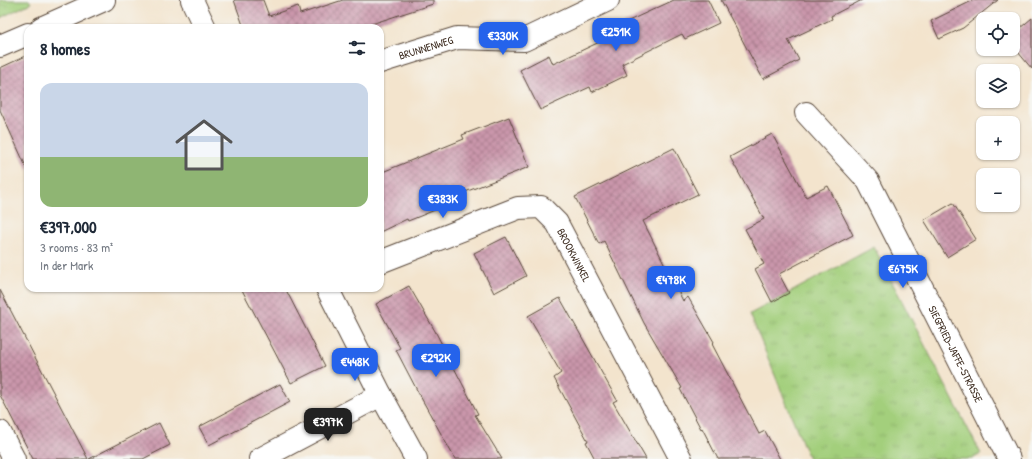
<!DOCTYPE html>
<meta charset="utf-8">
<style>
body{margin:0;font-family:"Patrick Hand",sans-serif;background:#f6f6f7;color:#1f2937;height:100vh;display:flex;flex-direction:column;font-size:15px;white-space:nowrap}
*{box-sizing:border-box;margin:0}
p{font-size:13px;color:#747a83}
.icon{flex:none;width:22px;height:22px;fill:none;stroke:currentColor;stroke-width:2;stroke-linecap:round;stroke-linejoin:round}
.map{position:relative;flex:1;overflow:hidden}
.drawer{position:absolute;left:24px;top:24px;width:360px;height:268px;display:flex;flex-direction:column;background:#fff;border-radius:12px;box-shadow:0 1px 3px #0004}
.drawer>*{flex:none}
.controls{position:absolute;left:976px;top:12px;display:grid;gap:8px}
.controls a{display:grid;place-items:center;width:44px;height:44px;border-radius:8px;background:#fff;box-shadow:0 1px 3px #0004;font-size:20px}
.price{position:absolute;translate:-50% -34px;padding:0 9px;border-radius:8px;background:#2563eb;color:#fff;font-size:13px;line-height:26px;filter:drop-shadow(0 1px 2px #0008)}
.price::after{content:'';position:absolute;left:50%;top:24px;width:12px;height:9px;margin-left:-6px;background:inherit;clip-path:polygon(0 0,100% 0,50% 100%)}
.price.on{background:#222;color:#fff}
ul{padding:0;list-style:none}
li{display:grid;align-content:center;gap:8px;height:212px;padding:0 16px}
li+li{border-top:1px solid #e0e1e3}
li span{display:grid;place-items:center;height:124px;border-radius:12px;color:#555}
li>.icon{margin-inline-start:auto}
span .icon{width:72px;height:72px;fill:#fffc;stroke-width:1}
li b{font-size:17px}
h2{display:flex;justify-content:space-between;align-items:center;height:48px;padding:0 16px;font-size:17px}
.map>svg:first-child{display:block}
</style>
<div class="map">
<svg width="1032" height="459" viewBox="0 0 1032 459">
<defs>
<pattern id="grass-tufts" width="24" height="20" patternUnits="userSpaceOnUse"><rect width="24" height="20" fill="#a3cf7c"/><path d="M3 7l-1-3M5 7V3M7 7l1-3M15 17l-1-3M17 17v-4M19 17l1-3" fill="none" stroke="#8db26b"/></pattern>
<pattern id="building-cross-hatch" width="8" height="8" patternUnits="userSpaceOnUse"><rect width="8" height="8" fill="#ca96ab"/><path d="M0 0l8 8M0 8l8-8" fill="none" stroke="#a57b8b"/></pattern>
</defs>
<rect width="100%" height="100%" fill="#f6f6f2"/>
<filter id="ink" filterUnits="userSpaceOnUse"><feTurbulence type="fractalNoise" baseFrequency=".025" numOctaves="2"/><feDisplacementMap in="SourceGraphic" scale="8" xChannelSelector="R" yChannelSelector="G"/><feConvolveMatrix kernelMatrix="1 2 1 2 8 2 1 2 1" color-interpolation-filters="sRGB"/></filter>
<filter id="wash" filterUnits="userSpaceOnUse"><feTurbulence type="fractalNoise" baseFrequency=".012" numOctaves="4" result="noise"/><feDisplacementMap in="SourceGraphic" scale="16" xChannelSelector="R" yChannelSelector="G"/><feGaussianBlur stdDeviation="0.9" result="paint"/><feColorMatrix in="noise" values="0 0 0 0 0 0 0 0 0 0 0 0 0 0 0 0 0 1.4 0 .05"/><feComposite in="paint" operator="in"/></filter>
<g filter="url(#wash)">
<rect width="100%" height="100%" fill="#f3e4cd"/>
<g fill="url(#grass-tufts)" stroke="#6f7c4d">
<polygon points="0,0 29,0 31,3 0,18"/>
<polygon points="874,247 981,454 972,459 809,459 750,314"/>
</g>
<g id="blocks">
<g fill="url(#building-cross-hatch)">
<polygon points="234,0 263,0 269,16 298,6 300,14 343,0 433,0 433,4 359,28 244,28"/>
<polygon points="674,0 708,0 719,23 685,39 682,34 622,64 627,75 592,92 590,87 540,110 520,70 549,55 553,64 627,29 624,23"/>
<polygon points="721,0 862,0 831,16 832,19 788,40 799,60 763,79"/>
<polygon points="974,0 998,0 963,28 939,39 931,21"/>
<polygon points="1032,18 1032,69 1013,46 1013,34"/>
<polygon points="28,55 28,171 0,110 0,68"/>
<polygon points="509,117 529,167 460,194 462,199 408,221 407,219 380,232 380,173 464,139 462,135"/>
<polygon points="772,134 806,197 828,186 853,235 779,274 789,293 772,302 755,269 764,264 745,229 764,219 730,157"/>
<polygon points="674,148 698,194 643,221 683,301 688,297 714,342 712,344 759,434 765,431 780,459 718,459 702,428 701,429 680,389 682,388 644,323 604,241 599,244 575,197"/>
<polygon points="953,203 976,239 947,257 924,220"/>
<polygon points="506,237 526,276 494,293 474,253"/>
<polygon points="409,286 435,331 478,414 475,415 502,459 455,459 419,394 396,350 400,348 376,304"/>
<polygon points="241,288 285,288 325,366 291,383"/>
<polygon points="0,290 88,459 33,459 0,395"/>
<polygon points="560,298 617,400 613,402 646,459 595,459 586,442 588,441 554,378 561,373 528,316"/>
<polygon points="280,384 290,402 209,445 199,427"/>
<polygon points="159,423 170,445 143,459 89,459"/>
</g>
</g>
</g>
<g filter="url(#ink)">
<use href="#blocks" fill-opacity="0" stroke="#574638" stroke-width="1"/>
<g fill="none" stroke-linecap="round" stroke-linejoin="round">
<defs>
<g id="minor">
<polyline points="192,0 205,28"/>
<polyline points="41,28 104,0"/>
<polyline points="0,46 28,34"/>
<path id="s1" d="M 380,62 L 457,38 L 524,40 L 608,0"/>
<path id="s2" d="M 806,113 L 868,181 L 1009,459"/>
<path id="s3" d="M 380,262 L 518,208 L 541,207 L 557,223 L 681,459"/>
<polyline points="327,288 381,395 416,459"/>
<polyline points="0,432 14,459"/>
<polyline points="260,459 381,395"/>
</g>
</defs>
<use href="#minor" stroke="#574638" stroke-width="24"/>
<use href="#minor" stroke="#fff" stroke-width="22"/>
</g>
</g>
<g text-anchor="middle" stroke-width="4" stroke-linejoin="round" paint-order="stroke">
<g font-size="11" fill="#3b2a1e" stroke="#f6f6f2">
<text dy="4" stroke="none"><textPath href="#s1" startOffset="48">BRUNNENWEG</textPath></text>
<text dy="4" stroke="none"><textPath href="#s3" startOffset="230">BROOKWINKEL</textPath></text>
<text dy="4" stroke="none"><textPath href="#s2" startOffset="286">SIEGFRIED-JAFFE-STRASSE</textPath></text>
</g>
</g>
</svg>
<div class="controls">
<a><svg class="icon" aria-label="locate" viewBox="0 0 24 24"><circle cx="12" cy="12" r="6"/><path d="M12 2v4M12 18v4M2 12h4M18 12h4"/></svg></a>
<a><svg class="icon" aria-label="layers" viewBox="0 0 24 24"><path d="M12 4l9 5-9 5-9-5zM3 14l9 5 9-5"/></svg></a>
<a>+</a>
<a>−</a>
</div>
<b class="price" style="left:616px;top:52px">€251K</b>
<b class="price" style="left:503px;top:56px">€330K</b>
<b class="price" style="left:443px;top:219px">€383K</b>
<b class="price" style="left:903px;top:289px">€675K</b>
<b class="price" style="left:671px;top:300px">€478K</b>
<b class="price" style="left:436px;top:378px">€292K</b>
<b class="price" style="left:355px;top:382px">€448K</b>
<b class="price on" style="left:328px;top:442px">€397K</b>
<section class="drawer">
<h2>8 homes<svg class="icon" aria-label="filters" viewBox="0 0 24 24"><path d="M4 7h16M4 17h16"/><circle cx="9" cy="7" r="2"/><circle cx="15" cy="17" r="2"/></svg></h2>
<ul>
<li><span style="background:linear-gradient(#c9d6e8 60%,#8fb573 0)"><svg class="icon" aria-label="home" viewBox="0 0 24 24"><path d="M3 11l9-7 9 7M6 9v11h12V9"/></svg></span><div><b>€397,000</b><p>3 rooms · 83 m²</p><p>In der Mark</p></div></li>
</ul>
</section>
</div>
